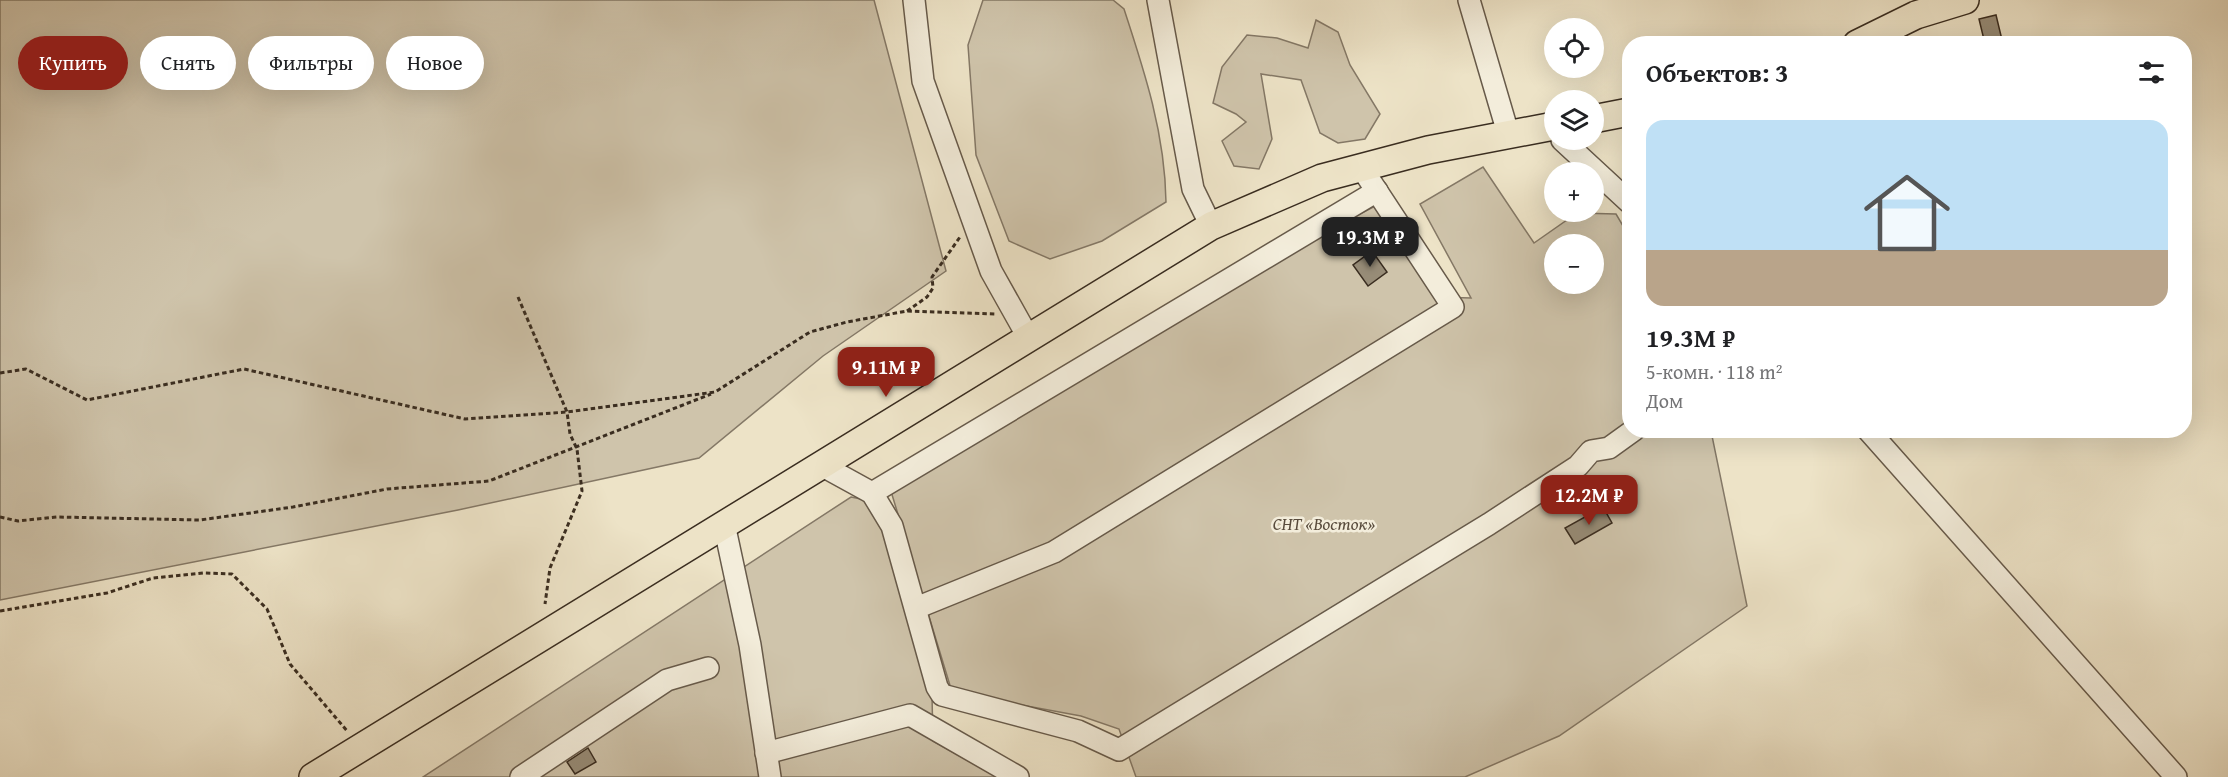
<!DOCTYPE html>
<html lang="ru">
<meta charset="utf-8">
<style>
body{margin:0;font-family:"Gentium Book Plus",serif;background:#f2f2f2;color:#202124;height:100vh;display:flex;flex-direction:column;font-size:22px;white-space:nowrap}
*{box-sizing:border-box;margin:0}
p{font-size:20px;color:#757577}
.icon{flex:none;width:33px;height:33px;fill:none;stroke:currentColor;stroke-width:2;stroke-linecap:round;stroke-linejoin:round}
.map{position:relative;flex:1;overflow:hidden}
.side{position:absolute;left:1622px;top:36px;width:570px;height:402px;display:flex;flex-direction:column;background:#fff;border-radius:24px;box-shadow:0 6px 24px #0002}
.side>*{flex:none}
.hud{position:absolute;left:18px;top:36px;width:570px;height:54px;display:flex;gap:12px}
.tools{position:absolute;left:1544px;top:18px;display:grid;gap:12px}
.tools a{display:grid;place-items:center;width:60px;height:60px;border-radius:50%;background:#fff;box-shadow:0 6px 24px #0002;font-size:30px}
.price{position:absolute;translate:-50% -51px;padding:0 14px;border-radius:12px;background:#8f2418;color:#fff;font-size:20px;line-height:39px;filter:drop-shadow(0 2px 3px #0008)}
.price::after{content:'';position:absolute;left:50%;top:36px;width:18px;height:14px;margin-left:-9px;background:inherit;clip-path:polygon(0 0,100% 0,50% 100%)}
.price.current{background:#222;color:#fff}
ul{padding:0;list-style:none}
li{display:grid;align-content:center;gap:12px;height:318px;padding:0 24px}
li+li{border-top:2px solid #e0e0e0}
li span{display:grid;place-items:center;height:186px;border-radius:18px;color:#555}
li>.icon{margin-inline-start:auto}
span .icon{width:108px;height:108px;fill:#fffc;stroke-width:1}
li b{font-size:26px}
h2{display:flex;justify-content:space-between;align-items:center;height:72px;padding:0 24px;font-size:26px}
.tag{padding:0 21px;border-radius:27px;background:#fff;box-shadow:0 6px 24px #0002;font-size:21px;line-height:54px}
.tag.current{background:#8f2418;color:#fff}
.map>svg:first-child{display:block}
</style>
<div class="map">
<svg width="2228" height="777" viewBox="0 0 2228 777">
<rect width="100%" height="100%" fill="#ede3c7"/>
<filter id="stains"><feTurbulence type="fractalNoise" baseFrequency=".00333" numOctaves="4"/><feColorMatrix values="0 0 0 0 .2 0 0 0 0 .09 0 0 0 0 .02 0 0 0 .5 -.17"/></filter>
<radialGradient id="worn" r=".72"><stop offset=".6" stop-color="#630" stop-opacity="0"/><stop offset="1" stop-color="#630" stop-opacity=".3"/></radialGradient>
<g fill="#cfc4ab" stroke="#847866" stroke-width="1.5" fill-rule="evenodd">
<polygon points="0,0 874,0 946,271 823,356 699,458 458,510 0,600"/>
<path d="M 983,0 L 1113,0 L 1124,9 C 1145,73 1165,134 1166,202 L 1102,241 L 1050,259 L 1009,241 L 976,155 L 968,45 Z"/>
<polygon points="1316,20 1338,32 1350,65 1380,114 1365,139 1338,143 1320,133 1301,80 1261,74 1272,139 1259,169 1234,166 1222,141 1246,122 1236,114 1213,103 1222,67 1247,35 1277,38 1308,48"/>
<path d="M 1483,167 L 1534,243 L 1577,213 L 1616,214 L 1629,236 L 1629,430 L 1711,431 L 1747,606 L 1559,736 L 1465,777 L 1136,777 L 1119,729 L 1081,716 L 952,692 L 890,488 L 1283,254 L 1379,204 L 1436,297 L 1471,298 L 1420,204 ZM 1554,244 L 1593,244 L 1593,284 L 1554,284 Z"/>
<polygon points="851,497 876,502 932,696 933,741 997,777 423,777"/>
</g>
<g fill="#978c77" stroke="#3a2d20" stroke-width="1.5">
<polygon points="1996,15 2003,44 1985,44 1979,19"/>
<polygon points="1372,251 1387,272 1368,286 1353,265"/>
<polygon points="1603,507 1612,523 1575,544 1565,528"/>
<polygon points="588,748 596,762 575,774 567,762"/>
</g>
<g fill="none" stroke-linecap="round" stroke-linejoin="round">
<defs>
<g id="minor">
<polyline points="914,0 923,81 991,271 1028,337"/>
<polyline points="1158,0 1193,189 1211,226"/>
<polyline points="1469,0 1508,133"/>
<polyline points="1562,140 1629,202"/>
<polyline points="1868,430 2176,777"/>
<polyline points="821,465 872,493 892,526 937,687 942,695 1078,731 1119,750 1489,524 1578,466 1591,451 1609,448 1634,430"/>
<polyline points="872,493 1377,191"/>
<polyline points="724,524 750,645 770,777"/>
<polyline points="916,608 1054,552 1453,307 1361,167"/>
<polyline points="766,753 910,715 1018,777"/>
<polyline points="521,777 667,680 708,668"/>
</g>
<g id="major">
<polyline points="1857,44 1916,15 1965,0"/>
<polyline points="1593,119 1629,112"/>
<polyline points="313,777 1211,226 1322,178 1428,150 1554,126"/>
</g>
</defs>
<use href="#minor" stroke="#675a4a" stroke-width="24"/>
<use href="#major" stroke="#3a2d20" stroke-width="30"/>
<g stroke="#3a2d20" stroke-width="3" stroke-dasharray="4.5 3" stroke-linecap="butt">
<polyline points="518,297 567,412 570,434 577,449 582,491 550,568 545,604"/>
<polyline points="907,311 927,297 933,288 932,277 960,237"/>
<polyline points="0,373 26,369 87,400 244,369 465,419 567,412 715,392 810,332 847,322 907,311 995,314"/>
<polyline points="0,517 18,521 57,517 200,520 293,507 387,489 489,481 711,394"/>
<polyline points="0,611 107,593 153,578 203,573 232,574 267,609 290,664 348,732"/>
</g>
<use href="#minor" stroke="#f3eddb" stroke-width="21"/>
<use href="#major" stroke="#ede3c7" stroke-width="27"/>
</g>
<g text-anchor="middle" stroke-width="5" stroke-linejoin="round" paint-order="stroke">
<g font-size="18" font-style="italic" fill="#584b3c" stroke="#f3eddb">
<text x="1324" y="530">СНТ «Восток»</text>
</g>
</g>
<rect width="100%" height="100%" filter="url(#stains)"/>
<rect width="100%" height="100%" fill="url(#worn)"/>
</svg>
<div class="tools">
<a><svg class="icon" aria-label="locate" viewBox="0 0 24 24"><circle cx="12" cy="12" r="6"/><path d="M12 2v4M12 18v4M2 12h4M18 12h4"/></svg></a>
<a><svg class="icon" aria-label="layers" viewBox="0 0 24 24"><path d="M12 4l9 5-9 5-9-5zM3 14l9 5 9-5"/></svg></a>
<a>+</a>
<a>−</a>
</div>
<b class="price current" style="left:1370px;top:268px">19.3M ₽</b>
<b class="price" style="left:886px;top:398px">9.11M ₽</b>
<b class="price" style="left:1589px;top:526px">12.2M ₽</b>
<div class="hud">
<a class="tag current">Купить</a>
<a class="tag">Снять</a>
<a class="tag">Фильтры</a>
<a class="tag">Новое</a>
</div>
<section class="side">
<h2>Объектов: 3<svg class="icon" aria-label="filters" viewBox="0 0 24 24"><path d="M4 7h16M4 17h16"/><circle cx="9" cy="7" r="2"/><circle cx="15" cy="17" r="2"/></svg></h2>
<ul>
<li><span style="background:linear-gradient(#bfe0f5 70%,#b9a48a 0)"><svg class="icon" aria-label="home" viewBox="0 0 24 24"><path d="M3 11l9-7 9 7M6 9v11h12V9"/></svg></span><div><b>19.3M ₽</b><p>5-комн. · 118 m²</p><p>Дом</p></div></li>
</ul>
</section>
</div>
